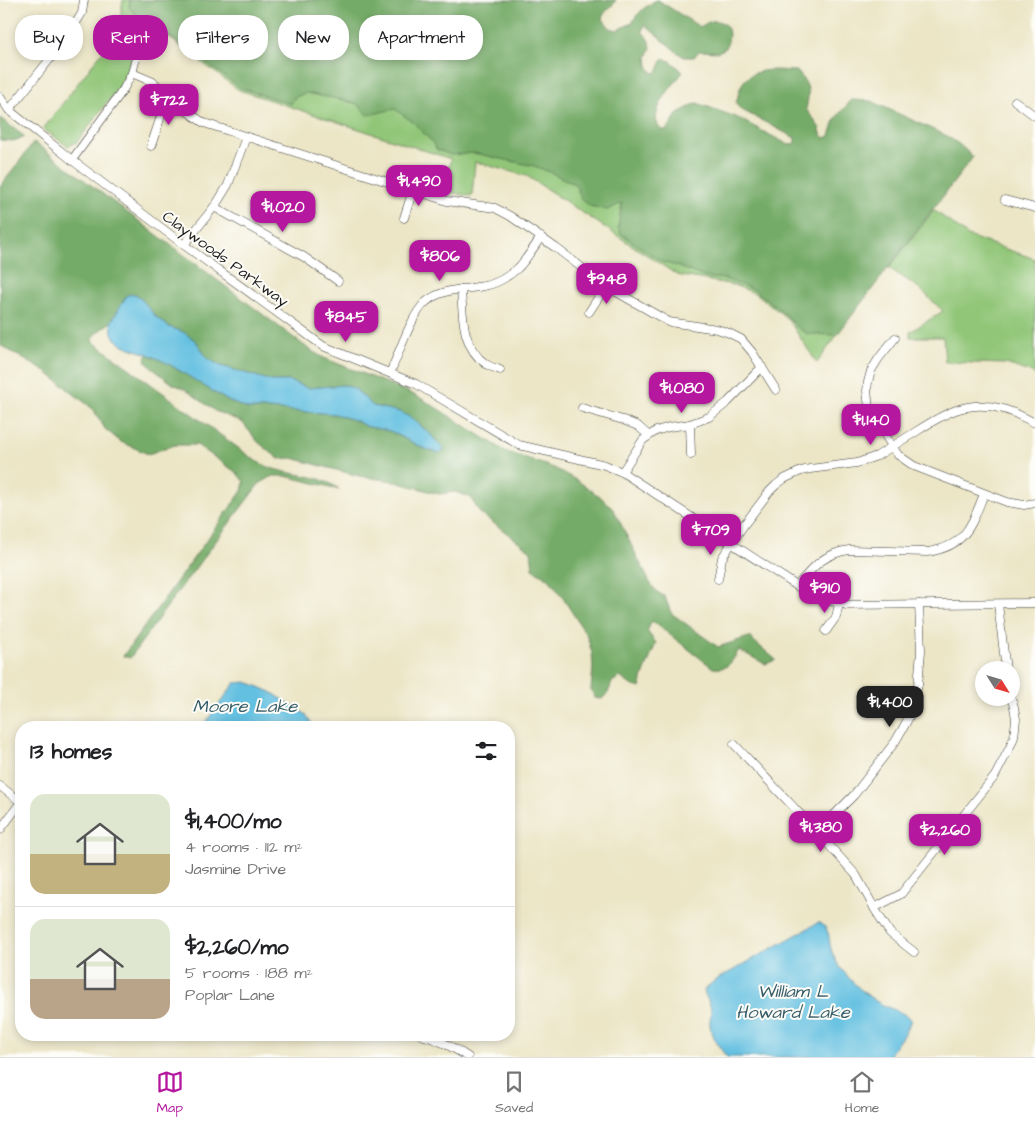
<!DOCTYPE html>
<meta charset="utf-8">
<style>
body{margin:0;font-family:"Architects Daughter",sans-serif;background:#f6f6f6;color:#202124;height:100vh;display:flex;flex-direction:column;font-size:19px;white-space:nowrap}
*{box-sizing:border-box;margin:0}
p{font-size:16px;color:#757577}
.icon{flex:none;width:28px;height:28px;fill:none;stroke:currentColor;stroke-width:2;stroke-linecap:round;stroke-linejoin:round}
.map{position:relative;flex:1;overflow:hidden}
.details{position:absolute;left:15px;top:721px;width:500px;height:320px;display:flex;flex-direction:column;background:#fff;border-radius:20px;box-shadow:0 2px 8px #0003}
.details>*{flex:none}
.hud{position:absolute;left:15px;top:15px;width:500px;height:45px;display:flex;gap:10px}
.needle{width:32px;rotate:127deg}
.fabs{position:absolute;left:975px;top:661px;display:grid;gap:10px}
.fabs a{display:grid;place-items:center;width:45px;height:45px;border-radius:50%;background:#fff;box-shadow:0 2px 8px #0003;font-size:25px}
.price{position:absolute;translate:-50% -42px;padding:0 11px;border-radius:10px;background:#b5179e;color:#fff;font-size:16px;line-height:32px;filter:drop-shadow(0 1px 2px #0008)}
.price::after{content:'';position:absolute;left:50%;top:30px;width:15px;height:11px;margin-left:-8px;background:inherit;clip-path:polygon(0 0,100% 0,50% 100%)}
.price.selected{background:#222;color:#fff}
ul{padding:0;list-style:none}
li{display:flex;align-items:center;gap:15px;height:125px;padding:0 15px}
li+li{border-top:1px solid #e0e0e0}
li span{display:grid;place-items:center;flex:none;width:140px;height:100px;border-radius:15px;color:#555}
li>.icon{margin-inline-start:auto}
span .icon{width:60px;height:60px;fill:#fffc;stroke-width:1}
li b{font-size:21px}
h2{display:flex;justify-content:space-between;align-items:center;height:60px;padding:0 15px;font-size:21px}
.pill{padding:0 18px;border-radius:20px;background:#fff;box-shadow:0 2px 8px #0003;font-size:18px;line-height:45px}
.pill.selected{background:#b5179e;color:#fff}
.tab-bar{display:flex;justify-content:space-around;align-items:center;height:70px;border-top:1px solid #e0e0e0;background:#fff;font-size:14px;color:#757577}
.tab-bar a{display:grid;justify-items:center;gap:2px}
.tab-bar .selected{color:#b5179e}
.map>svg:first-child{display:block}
</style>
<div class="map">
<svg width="1035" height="1057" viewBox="0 0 1035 1057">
<rect width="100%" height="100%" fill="#fdfcf7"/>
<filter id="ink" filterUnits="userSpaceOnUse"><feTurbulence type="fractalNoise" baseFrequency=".02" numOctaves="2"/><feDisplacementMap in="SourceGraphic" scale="10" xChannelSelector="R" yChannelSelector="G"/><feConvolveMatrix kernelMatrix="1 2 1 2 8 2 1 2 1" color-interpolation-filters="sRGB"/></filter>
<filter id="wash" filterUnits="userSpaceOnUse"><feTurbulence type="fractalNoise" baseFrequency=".0096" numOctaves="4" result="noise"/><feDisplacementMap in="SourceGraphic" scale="20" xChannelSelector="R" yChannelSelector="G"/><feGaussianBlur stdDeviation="1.12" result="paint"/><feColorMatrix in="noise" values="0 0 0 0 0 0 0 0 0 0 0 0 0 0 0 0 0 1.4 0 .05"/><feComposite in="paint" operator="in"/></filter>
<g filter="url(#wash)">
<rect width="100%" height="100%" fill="#ece6c7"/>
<g fill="#91c678" stroke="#56714a">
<polygon points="123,0 409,0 837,335 817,363 788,319 757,294 734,285 677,275 527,176 475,162 472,196 441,191 451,159 239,90 168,37 140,24 129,66 124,77 119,87 77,142 69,146 66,145 43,129 118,31"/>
<polygon points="934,210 968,236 1035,259 1035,375 1030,372 1006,364 945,362 943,337 910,337 910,332 943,311 919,288 889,268"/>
</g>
<g fill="#74ab68" stroke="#486442">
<path d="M 130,0 L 616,0 C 612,7 605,10 602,18 L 610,28 L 617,30 L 632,23 L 637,15 L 643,9 L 656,0 L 658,0 L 700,27 C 705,24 711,20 716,21 C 732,23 730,37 726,48 L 718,52 L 699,51 L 694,57 L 684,57 L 678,53 L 645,25 L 642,31 L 650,42 L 651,48 L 647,57 L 648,66 L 653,73 L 657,72 L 663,59 L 671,61 L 683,72 C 674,84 652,108 657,123 C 657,125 660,128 661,130 L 667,130 L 678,113 L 697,103 L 736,117 L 789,145 L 795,143 L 795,138 L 740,109 L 736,103 C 738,97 739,89 742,84 C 754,65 779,71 797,71 C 810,87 810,90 806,109 L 819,127 L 822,136 L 825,138 L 830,136 C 832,131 833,125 835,120 C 839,112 847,107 851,100 L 872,101 L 884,107 L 947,136 L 960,145 L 973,157 L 837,335 L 808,334 L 799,329 L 786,315 L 755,290 L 725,279 L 704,277 L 676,266 L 662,262 L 621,234 L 618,227 L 622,203 L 607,210 L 590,206 L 581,199 L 576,185 L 552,173 L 534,166 L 474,153 L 451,155 L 437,150 L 432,142 L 414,123 L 395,109 L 368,115 L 357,104 L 343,100 L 305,93 L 294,98 L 291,104 L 241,88 L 166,34 L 139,19 L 129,7 Z"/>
<polygon points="0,118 25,137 13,141 0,140"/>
<path d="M 34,142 L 310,350 L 324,358 L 404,390 L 424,400 L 505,451 L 554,468 L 578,481 L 602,498 L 614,510 L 649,581 L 656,591 L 665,597 L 671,613 L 718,647 L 749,637 L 776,660 L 765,664 L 739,650 C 731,662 729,670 713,668 L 652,621 L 647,631 L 656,643 L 643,676 L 640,688 L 631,685 L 620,677 L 612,682 L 608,693 L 602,699 L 595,698 L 591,690 L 593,667 L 592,653 L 587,636 L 561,595 L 549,579 L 533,569 L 531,551 L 480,513 L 470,497 L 455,492 L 439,494 L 392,481 L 359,476 L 292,458 L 279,459 L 258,442 L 242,422 L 215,411 L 185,389 L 173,384 L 152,368 L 145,361 L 148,354 L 169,364 L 228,401 L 248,409 L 268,409 L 335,414 L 357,421 L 365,426 L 390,431 L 425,449 L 444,450 L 430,434 L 413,419 L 400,412 L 373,406 L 355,389 L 345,385 L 308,388 L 289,381 L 272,381 L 221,366 L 207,358 L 196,341 L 183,332 L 169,327 L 156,317 L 143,301 L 127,295 L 111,322 L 96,333 L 92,341 L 256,461 C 262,464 268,467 274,469 C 297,476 318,474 339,489 L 285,476 L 273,476 L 259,484 L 182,586 L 130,658 L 123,656 L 242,491 L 244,482 L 237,473 L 197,445 L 175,445 L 148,454 L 121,442 L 105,429 L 93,409 L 46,372 L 0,345 L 0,187 Z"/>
</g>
<g fill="#63c0e1" stroke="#406e7e">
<polygon points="135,294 143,301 156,317 169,327 183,332 196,341 207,358 221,366 272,381 289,381 308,388 345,385 355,389 373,406 400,412 413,419 430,434 444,450 439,453 425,449 390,431 365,426 357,421 335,414 268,409 248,409 228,401 169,364 148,354 130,348 122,344 115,339 112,333 111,322 127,295"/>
<polygon points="246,682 257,686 271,692 304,713 315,727 202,727 235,683"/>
<path d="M 819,922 C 831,930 828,937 831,949 C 833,956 838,965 842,970 C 853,983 866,996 881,1004 C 890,1009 905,1012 911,1020 C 906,1034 895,1044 889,1057 L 727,1057 C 720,1049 711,1035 710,1025 C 709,1020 712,1014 711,1009 C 710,1002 705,997 704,990 L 714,981 Z"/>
</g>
</g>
<g filter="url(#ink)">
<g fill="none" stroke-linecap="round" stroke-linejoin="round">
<defs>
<g id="minor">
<polyline points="132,73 153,82 192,115 204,123 447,201 495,208 510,216 556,248 606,286 669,322 717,329 729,333 741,339 752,352 776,390"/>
<polyline points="0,97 9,110 19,118 72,160 184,245 323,346 416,384 519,445 605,465 622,472 806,592 819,598 846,605 1035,603"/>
<polyline points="1015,101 1035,116"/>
<polyline points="9,110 66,39 82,13 84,0"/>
<polyline points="151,146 162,113 172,99"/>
<polyline points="72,160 123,90 132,73 145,26"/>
<polyline points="1005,200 1035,208"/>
<polyline points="214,207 304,257 338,281"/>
<polyline points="404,218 413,190"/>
<polyline points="184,245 217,203 228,185 246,137"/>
<path d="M 461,289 C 463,315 461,347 486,364 C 490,367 496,368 500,370"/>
<polyline points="589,312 606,286"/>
<polyline points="895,338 879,358 871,371 868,382 867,391 869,408 873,417 898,455 914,466 1007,502 1024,505 1035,503"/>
<path d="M 390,373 C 398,356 412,313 426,302 C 442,288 464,290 484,286 C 496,284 509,276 518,268 C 526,260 534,247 541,237"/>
<polyline points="582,408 623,420 638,426 649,436"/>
<polyline points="690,424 691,455"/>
<polyline points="622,472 643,440 656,431 669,427 690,424 709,417 728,402 762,367"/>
<path d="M 718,579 L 722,558 L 743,526 L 769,492 L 776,485 L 784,479 L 801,471 L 810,469 L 857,463 L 877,456 C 890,448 904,439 917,431 C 945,413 968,399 1003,409 C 1014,412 1025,418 1035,423"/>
<path d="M 797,586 C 813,567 823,554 849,550 L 928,552 C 966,546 971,526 984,494"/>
<polyline points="998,604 1006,670"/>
<polyline points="826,631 836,617 839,604"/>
<polyline points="734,744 817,832 856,875 876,911 890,933 914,952"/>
<polyline points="0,786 21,802"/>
<polyline points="0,830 21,802"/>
<polyline points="817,832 854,795 895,742 902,730 909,717 918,685 921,651 919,604"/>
<polyline points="874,908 901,894 995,776 1010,747 1014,737 1016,719 1014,707 1011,698"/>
<path d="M 421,1035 C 439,1039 453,1047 468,1057"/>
</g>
</defs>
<use href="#minor" stroke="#3b3a36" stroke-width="9"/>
<use href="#minor" stroke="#fff" stroke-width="8"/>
</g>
</g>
<g text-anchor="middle" stroke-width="4" stroke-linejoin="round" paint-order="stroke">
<g font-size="16" fill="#1c1c1c" stroke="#fdfcf7">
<text transform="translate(226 258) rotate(36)" y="6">Claywoods Parkway</text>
</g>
<g font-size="18" font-style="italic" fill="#385e6b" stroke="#fdfcf7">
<text x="245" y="712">Moore Lake</text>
<text x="793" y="997">William L<tspan x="793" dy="21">Howard Lake</tspan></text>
</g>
</g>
</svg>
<div class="fabs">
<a><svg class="needle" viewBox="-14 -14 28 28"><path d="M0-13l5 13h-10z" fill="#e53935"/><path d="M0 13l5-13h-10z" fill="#757577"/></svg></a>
</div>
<b class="price" style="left:169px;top:126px">$722</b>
<b class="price" style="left:419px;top:207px">$1,490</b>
<b class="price" style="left:283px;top:233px">$1,020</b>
<b class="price" style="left:440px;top:282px">$806</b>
<b class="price" style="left:607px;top:305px">$948</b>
<b class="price" style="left:346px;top:343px">$845</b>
<b class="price" style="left:682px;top:414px">$1,080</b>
<b class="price" style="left:871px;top:446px">$1,140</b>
<b class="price" style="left:711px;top:556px">$709</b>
<b class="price" style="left:825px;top:614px">$910</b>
<b class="price selected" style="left:890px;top:728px">$1,400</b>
<b class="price" style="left:821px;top:853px">$1,380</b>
<b class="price" style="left:945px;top:856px">$2,260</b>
<div class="hud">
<a class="pill">Buy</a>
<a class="pill selected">Rent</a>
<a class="pill">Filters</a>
<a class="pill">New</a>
<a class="pill">Apartment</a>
</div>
<section class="details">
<h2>13 homes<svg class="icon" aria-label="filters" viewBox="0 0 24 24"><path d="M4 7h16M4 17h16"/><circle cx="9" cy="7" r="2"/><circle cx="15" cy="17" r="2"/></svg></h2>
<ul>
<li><span style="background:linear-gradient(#dfe7d0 60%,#c2b280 0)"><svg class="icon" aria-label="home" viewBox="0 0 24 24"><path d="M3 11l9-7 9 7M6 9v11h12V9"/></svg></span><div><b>$1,400/mo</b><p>4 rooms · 112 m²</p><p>Jasmine Drive</p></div></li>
<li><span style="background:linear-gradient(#dfe7d0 60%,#b9a48a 0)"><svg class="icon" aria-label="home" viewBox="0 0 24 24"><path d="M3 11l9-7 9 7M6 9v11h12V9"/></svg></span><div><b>$2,260/mo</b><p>5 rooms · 188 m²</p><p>Poplar Lane</p></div></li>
</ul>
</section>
</div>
<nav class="tab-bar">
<a class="selected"><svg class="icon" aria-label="map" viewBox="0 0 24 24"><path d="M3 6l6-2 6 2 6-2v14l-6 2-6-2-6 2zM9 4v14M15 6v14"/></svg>Map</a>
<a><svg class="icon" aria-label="saved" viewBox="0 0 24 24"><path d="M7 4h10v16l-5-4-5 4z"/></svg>Saved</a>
<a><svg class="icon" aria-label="home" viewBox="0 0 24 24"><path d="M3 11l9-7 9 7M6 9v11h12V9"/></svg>Home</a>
</nav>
